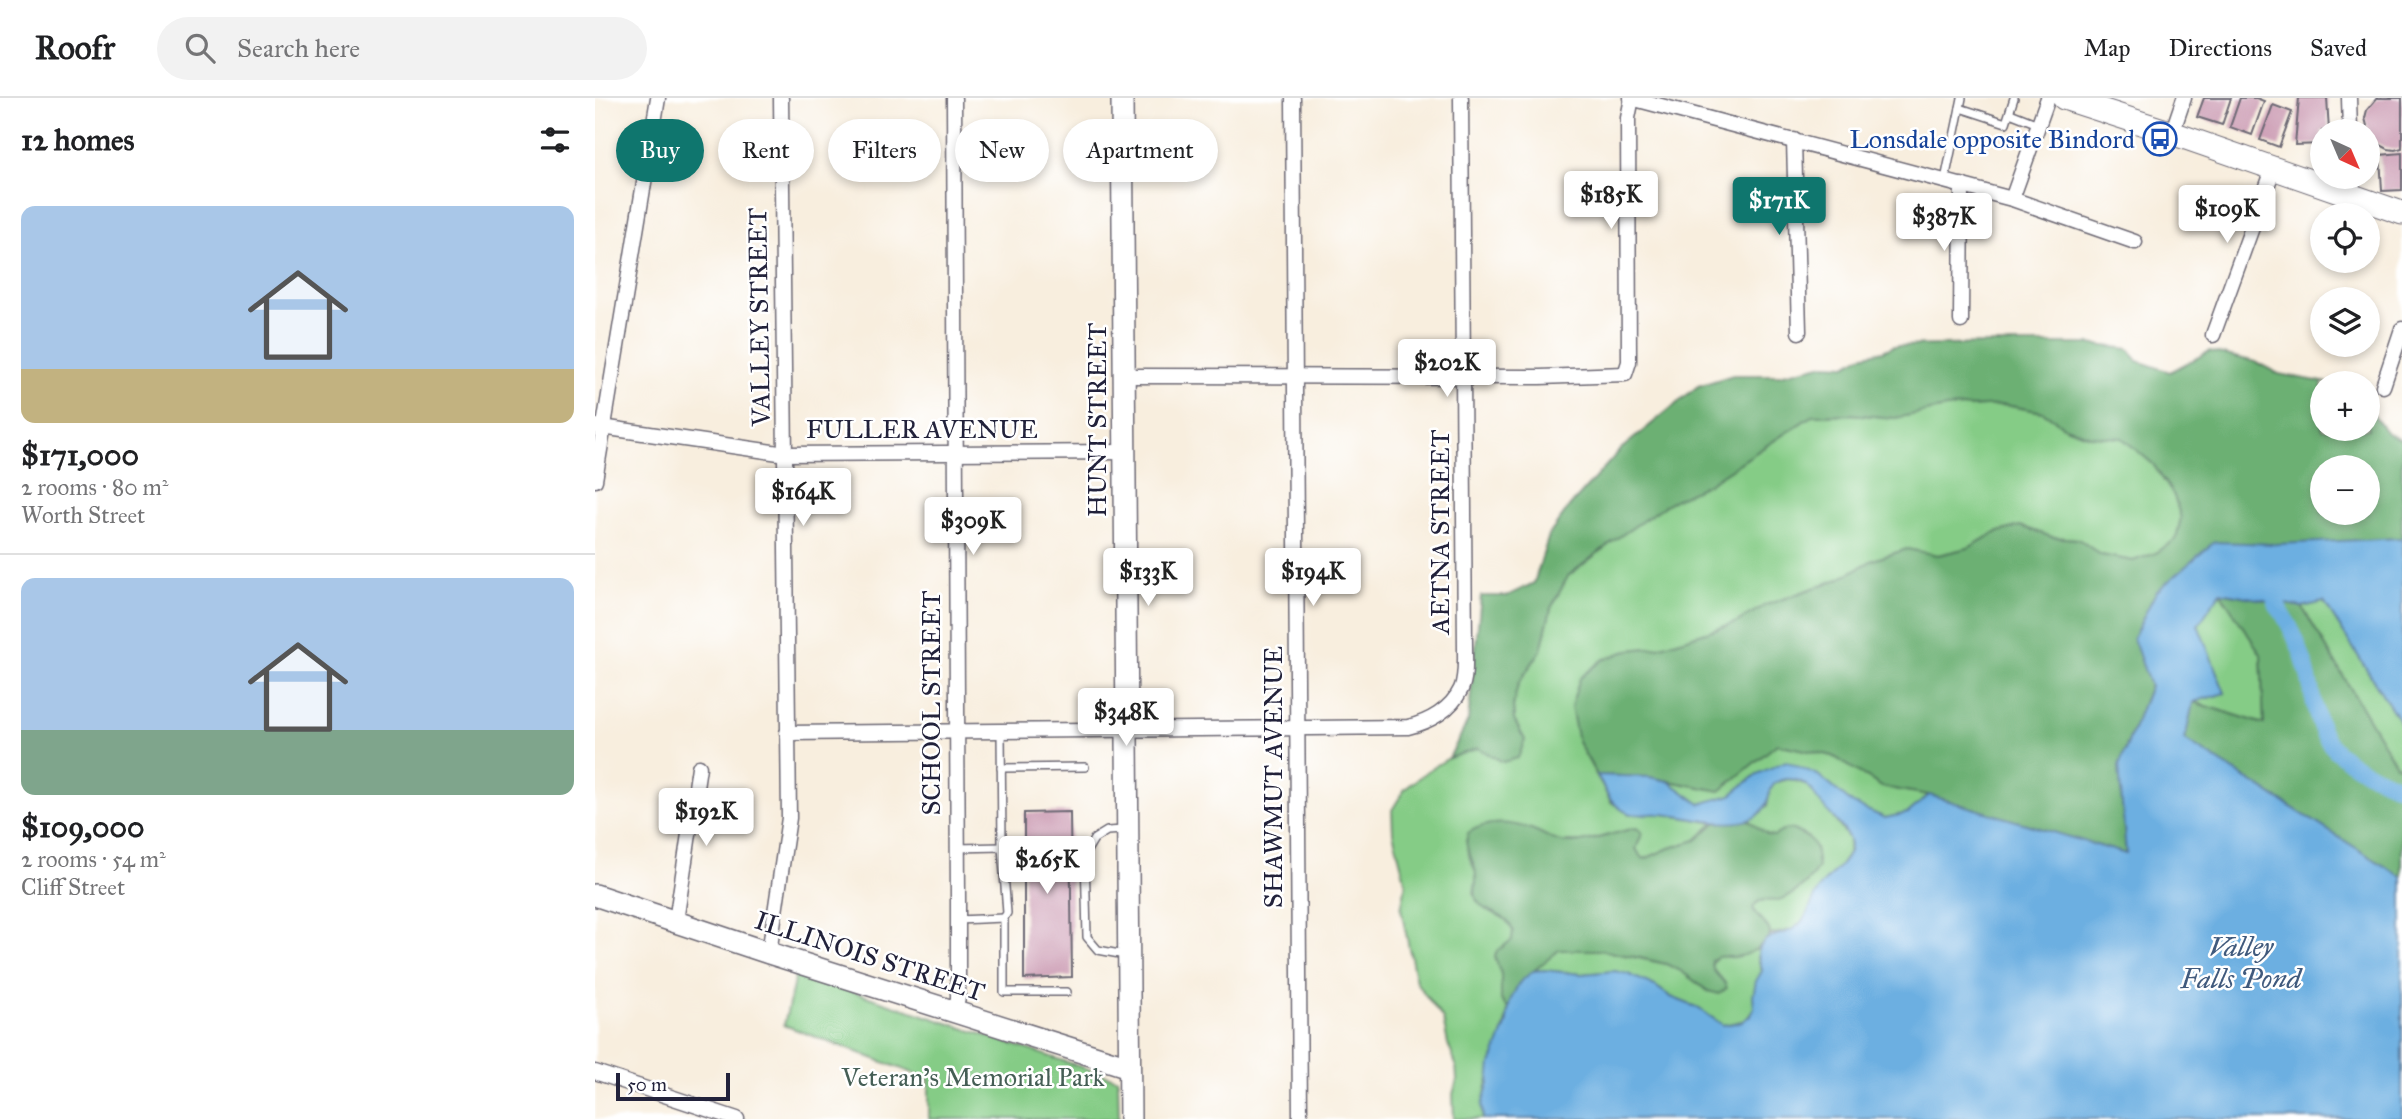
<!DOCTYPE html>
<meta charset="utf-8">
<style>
body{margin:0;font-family:"IM FELL Great Primer",serif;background:#f2f2f2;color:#202124;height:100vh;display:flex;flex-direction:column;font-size:26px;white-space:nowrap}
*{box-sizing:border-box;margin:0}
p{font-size:23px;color:#757577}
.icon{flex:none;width:38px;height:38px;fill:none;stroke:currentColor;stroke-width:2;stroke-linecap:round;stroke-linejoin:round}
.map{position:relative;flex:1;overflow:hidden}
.drawer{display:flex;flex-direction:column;background:#fff;width:595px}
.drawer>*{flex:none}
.hud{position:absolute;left:21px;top:21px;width:665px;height:63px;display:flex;gap:14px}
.needle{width:46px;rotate:136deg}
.tools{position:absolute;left:1715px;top:21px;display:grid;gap:14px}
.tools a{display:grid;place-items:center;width:70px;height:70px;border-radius:50%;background:#fff;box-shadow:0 4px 10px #0003;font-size:35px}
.scale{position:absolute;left:21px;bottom:18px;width:114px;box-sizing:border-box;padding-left:7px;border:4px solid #22223b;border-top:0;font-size:19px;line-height:24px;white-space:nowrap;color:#22223b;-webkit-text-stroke:5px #fff;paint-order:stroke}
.price{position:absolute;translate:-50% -60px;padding:0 16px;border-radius:7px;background:#fff;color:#222;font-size:23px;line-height:46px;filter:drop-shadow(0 2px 4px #0008)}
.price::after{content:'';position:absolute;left:50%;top:42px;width:21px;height:16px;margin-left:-10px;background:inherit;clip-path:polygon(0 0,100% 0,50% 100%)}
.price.current{background:#0f766e;color:#fff}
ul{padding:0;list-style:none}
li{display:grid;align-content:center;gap:14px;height:371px;padding:0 21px}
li+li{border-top:2px solid #e0e0e0}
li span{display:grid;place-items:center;height:217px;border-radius:14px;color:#555}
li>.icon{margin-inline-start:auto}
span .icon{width:126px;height:126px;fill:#fffc;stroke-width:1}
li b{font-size:30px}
h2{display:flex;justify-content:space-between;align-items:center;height:84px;padding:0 21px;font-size:30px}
.pill{padding:0 24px;border-radius:32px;background:#fff;box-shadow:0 4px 10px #0003;font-size:24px;line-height:63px}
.pill.current{background:#0f766e;color:#fff}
header{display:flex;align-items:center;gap:42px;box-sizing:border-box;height:98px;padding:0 35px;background:#fff;border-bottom:2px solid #e0e0e0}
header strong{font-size:33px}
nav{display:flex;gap:38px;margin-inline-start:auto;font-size:24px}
.search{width:490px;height:63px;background:#f2f2f2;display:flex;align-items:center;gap:18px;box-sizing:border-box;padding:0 24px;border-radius:38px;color:#757577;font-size:26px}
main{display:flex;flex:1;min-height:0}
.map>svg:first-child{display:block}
</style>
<header>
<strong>Roofr</strong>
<div class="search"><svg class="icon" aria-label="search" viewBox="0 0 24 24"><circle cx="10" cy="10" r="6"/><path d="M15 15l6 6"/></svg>Search here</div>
<nav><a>Map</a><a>Directions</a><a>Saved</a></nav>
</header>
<main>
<section class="drawer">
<h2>12 homes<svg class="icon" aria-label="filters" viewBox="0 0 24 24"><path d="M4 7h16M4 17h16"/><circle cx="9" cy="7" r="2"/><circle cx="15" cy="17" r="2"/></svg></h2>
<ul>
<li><span style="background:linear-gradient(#a9c7e8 75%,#c2b280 0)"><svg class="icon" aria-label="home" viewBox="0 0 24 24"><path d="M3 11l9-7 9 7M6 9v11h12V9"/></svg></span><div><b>$171,000</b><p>2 rooms · 80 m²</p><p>Worth Street</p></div></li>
<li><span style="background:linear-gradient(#a9c7e8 70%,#7fa58c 0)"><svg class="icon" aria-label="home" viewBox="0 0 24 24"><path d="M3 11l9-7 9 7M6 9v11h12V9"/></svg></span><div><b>$109,000</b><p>2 rooms · 54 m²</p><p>Cliff Street</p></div></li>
</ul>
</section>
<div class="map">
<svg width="1807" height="1021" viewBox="0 0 1807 1021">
<rect width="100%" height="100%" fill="#fff"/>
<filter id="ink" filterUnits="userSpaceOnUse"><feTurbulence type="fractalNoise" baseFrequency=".0143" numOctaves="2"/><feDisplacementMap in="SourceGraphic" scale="14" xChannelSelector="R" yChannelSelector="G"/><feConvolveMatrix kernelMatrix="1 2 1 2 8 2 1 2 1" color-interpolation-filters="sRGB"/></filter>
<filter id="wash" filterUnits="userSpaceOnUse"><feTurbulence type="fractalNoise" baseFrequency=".00686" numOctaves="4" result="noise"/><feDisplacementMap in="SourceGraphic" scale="28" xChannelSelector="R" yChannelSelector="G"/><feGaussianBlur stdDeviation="1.57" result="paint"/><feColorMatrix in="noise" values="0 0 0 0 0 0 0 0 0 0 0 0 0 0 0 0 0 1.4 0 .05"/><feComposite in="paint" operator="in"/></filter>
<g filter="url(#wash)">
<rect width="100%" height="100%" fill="#f8eede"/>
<g fill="#85cc86" stroke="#547760" stroke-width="2">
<path d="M 1409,307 L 1448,314 L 1470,329 L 1496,338 L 1527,339 L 1558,366 L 1579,398 L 1586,420 L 1581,441 L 1561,455 L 1538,463 L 1506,457 L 1483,441 L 1457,439 L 1425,428 L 1398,436 L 1373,450 L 1343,457 L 1312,451 L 1278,462 L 1244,481 L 1171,507 L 1140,525 L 1063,549 L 1034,552 L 983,644 L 1016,704 L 1034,716 L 1064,715 L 1119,725 L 1101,742 L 1072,751 L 1050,761 L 1046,759 L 1041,751 L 1047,736 L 1032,732 L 987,744 L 963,744 L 938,732 L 918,727 L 871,742 L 875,761 L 882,776 L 879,796 L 882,803 L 891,812 L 910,820 L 918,833 L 917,842 L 902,853 L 900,859 L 906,876 L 906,902 L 913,911 C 909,944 885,991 888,1021 L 859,1021 L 858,996 L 862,982 L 861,967 L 853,946 L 848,921 L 821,884 L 806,811 L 811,786 L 798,735 L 797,712 L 810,691 L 832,673 L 854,660 L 883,650 L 908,664 L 930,642 L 919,622 L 918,608 L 923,586 L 946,552 L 956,510 L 973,478 L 1021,441 L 1075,404 L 1113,386 L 1218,317 L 1255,316 L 1300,320 L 1351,310 Z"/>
<polygon points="1625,494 1666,556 1669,626 1598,604 1630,595 1603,527"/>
<polygon points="1729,504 1807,627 1807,669 1801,667 1707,509"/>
<polygon points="1181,646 1238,658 1287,689 1334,697 1313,715 1290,720 1258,706 1223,677 1162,676 1136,697 1105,706 1073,683 1125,693"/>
<path d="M 1194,681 L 1210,686 L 1217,692 L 1254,741 L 1253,756 L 1207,823 L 1199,831 L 1175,837 C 1174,824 1161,821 1158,810 C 1166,797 1172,805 1184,801 C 1197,798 1210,788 1218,778 L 1214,740 L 1196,731 L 1191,731 L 1179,738 L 1172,737 L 1153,722 L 1172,708 L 1175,692 L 1179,685 Z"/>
<path d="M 1164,851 L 1163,861 L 1167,873 C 1159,886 1159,896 1159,910 L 1151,922 L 1128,927 L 1101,909 L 1076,899 L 1060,888 L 1020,873 L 986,876 L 949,872 L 938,873 L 964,852 L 1005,852 L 1071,866 L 1086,873 L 1113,893 L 1130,885 L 1116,868 L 1121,859 L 1127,857 L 1137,859 Z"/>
<polygon points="201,875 523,981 524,1021 334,1021 334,981 189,927"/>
</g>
<g fill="#6cb073" stroke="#476957" stroke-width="2" fill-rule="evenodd">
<path d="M 1396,246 L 1494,246 L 1534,251 L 1543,263 L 1575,274 L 1615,253 L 1661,264 L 1684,276 L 1733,285 L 1727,285 L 1727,331 L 1773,331 L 1773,310 L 1792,335 L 1807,342 L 1807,440 L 1686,447 L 1539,540 L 1555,587 L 1524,668 L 1531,756 L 1334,697 L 1287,689 L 1238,658 L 1182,646 L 1125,693 L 1054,679 L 1002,677 L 983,644 L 976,609 L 985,580 L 1007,562 L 1034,552 L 1063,549 L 1140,525 L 1171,507 L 1244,481 L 1278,462 L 1312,451 L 1343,457 L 1373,450 L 1398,436 L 1425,428 L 1457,439 L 1483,441 L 1506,457 L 1538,463 L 1561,455 L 1581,441 L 1586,420 L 1579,398 L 1558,366 L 1527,340 L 1496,338 L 1470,329 L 1448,314 L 1410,307 L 1351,310 L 1300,320 L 1255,316 L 1218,317 L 1113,386 L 1075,404 L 1021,441 L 973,478 L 956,510 L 946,552 L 923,586 L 918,608 L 919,622 L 930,642 L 923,660 L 908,664 L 883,650 L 854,660 L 873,623 L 886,498 L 912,498 L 939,485 L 954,437 L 975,408 L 1026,351 L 1103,288 L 1138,277 L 1184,277 L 1230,266 L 1251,267 L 1266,258 L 1288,253 L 1299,248 ZM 1727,369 L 1773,369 L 1773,415 L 1727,415 Z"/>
<polygon points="1625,494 1707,509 1801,667 1807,669 1807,779 1590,642 1598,604 1669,626 1666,556"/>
<path d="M 1153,722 L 1173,737 L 1179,738 L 1191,731 L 1196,731 L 1214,740 L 1220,749 L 1223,769 C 1215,784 1200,797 1183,802 C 1172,805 1166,797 1158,810 L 1160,815 L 1174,831 L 1175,837 C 1166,849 1156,857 1140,859 C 1130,860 1125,856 1117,862 C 1115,875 1128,879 1132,890 L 1124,896 L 1113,893 L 1086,873 L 1071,866 L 1045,860 L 1005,852 L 964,852 L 924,885 L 913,911 L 906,902 L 906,876 L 900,859 L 902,853 L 917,842 L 918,833 C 910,813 896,819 884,805 C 877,796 882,788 881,778 C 881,762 867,752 873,735 C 891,722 916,724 936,731 C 951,736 961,746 977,745 C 999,744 1020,734 1041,730 L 1045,732 L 1047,736 L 1041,751 L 1046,759 L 1050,761 L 1072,751 L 1101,742 L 1120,725 Z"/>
</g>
<path fill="#6cafe1" stroke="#47688e" stroke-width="2" d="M 1807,440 L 1807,627 L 1729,504 L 1707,509 L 1626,494 L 1603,527 L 1630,595 L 1598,604 L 1590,642 L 1807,779 L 1807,1021 L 888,1021 L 887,1007 L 894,985 L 896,966 L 911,927 L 915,903 L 924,885 L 938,873 L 949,872 L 986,876 L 1020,873 L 1033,876 L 1060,888 L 1076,899 L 1101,909 L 1128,927 L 1146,924 L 1156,917 L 1159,910 L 1158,898 L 1161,883 L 1167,873 C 1167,866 1161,859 1164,852 C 1170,835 1185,839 1198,831 C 1213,822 1215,805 1224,791 C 1232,778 1254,765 1255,748 C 1256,731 1222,708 1217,692 C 1209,684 1199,679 1187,682 C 1168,687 1180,707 1160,719 C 1135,733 1090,717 1064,716 C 1054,715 1040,719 1031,714 C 1015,706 1010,692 1002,677 L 1054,679 L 1073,683 L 1105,706 L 1136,697 L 1162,676 L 1191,663 L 1223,677 L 1258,706 L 1290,720 L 1313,715 L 1334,697 L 1531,756 L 1524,668 L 1555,588 L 1538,540 L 1561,494 L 1619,444 L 1682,446 Z"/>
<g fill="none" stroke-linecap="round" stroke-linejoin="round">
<path stroke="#6cafe1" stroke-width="16" d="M 1680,504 C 1695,525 1705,548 1712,573 C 1718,594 1719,620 1731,640 C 1745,665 1782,679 1807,690"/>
</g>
<g id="blocks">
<g fill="#ca99b1">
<polygon points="1609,0 1636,0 1627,27 1602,19"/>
<polygon points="1645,0 1661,0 1669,3 1657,37 1635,29"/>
<polygon points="1704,0 1732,0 1734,33 1727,33 1727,46 1700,47"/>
<polygon points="1782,0 1807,0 1807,50 1800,52 1793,51 1778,43 1774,36 1770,20 1772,12"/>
<polygon points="1678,7 1697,14 1684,49 1665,42"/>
<polygon points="1807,55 1807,92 1787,93 1785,57"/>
<polygon points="475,714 477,879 429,881 429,715"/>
</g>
</g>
</g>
<g filter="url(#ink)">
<use href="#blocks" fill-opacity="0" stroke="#6d6974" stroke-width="2"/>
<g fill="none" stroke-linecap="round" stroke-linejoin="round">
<defs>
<g id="lane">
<polyline points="1365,10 1411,25 1419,0"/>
<polyline points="1415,15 1443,26"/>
<polyline points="1350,82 1367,0"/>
<polyline points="406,634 407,749 412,815 409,820 409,894 472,894"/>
<polyline points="406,670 490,669"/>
<polyline points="529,732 512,733 499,741 490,756 492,839 503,852 530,857"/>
<polyline points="362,750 407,749"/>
<polyline points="363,822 409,820"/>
</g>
<g id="street">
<polyline points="359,0 363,804 363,900 360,915"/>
<polyline points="698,0 705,1021"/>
<polyline points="1036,0 1417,101 1540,144"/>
<polyline points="1754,0 1755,33"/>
<polyline points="1577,35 1589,0"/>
<polyline points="1199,42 1204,234"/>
<polyline points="1757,79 1758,99"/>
<polyline points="1417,101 1453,0"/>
<polyline points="1366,223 1367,87"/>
<polyline points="1618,237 1679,69"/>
<polyline points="530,278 945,279 1030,276 1034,264 1033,20 1037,0"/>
<polyline points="1788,288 1807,231"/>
<polyline points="0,328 191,356 531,354"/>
<polyline points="0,382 63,0"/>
<path d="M 192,635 L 813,629 C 834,624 856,612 866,591 C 871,580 870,565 870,552 L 866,0"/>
<polyline points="81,823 104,669"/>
<polyline points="174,855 194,720 186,0"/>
<polyline points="0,974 142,1021"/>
</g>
<g id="secondary">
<polyline points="527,0 535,1021"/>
<polyline points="0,797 174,855 534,969"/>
</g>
<polyline id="primary" points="1469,0 1577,35 1807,115"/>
</defs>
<use href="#lane" stroke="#6d6974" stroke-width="10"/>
<use href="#street" stroke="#6d6974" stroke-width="17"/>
<use href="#secondary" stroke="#6d6974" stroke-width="24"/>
<use href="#primary" stroke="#6d6974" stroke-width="25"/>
<use href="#lane" stroke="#fff" stroke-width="7"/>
<use href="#street" stroke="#fff" stroke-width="14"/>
<use href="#secondary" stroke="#fff" stroke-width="21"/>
<use href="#primary" stroke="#fff" stroke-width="23"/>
</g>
</g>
<defs>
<symbol id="bus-ring" viewBox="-11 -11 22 22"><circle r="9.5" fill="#fff" stroke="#1a4fb4" stroke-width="1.5"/><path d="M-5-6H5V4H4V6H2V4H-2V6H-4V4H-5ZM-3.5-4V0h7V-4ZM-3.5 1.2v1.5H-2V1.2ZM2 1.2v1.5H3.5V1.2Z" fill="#1a4fb4"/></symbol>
</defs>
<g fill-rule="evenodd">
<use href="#bus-ring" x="1546" y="22" width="38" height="38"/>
</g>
<g text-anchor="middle" stroke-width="5" stroke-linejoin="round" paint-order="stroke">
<g font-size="26" fill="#164399" stroke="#fff" text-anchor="end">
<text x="1540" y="50">Lonsdale opposite Bindord</text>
</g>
<g font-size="26" fill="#22223b" stroke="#fff">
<text transform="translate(164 219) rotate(-91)" y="9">VALLEY STREET</text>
<text transform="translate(502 322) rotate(-90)" y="9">HUNT STREET</text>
<text x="327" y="340">FULLER AVENUE</text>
<text transform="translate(845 434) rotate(-90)" y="9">AETNA STREET</text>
<text transform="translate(336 605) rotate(-90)" y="9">SCHOOL STREET</text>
<text transform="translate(678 679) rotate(-90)" y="9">SHAWMUT AVENUE</text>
<text transform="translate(275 858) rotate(18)" y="9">ILLINOIS STREET</text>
</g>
<g font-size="26" fill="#455e55" stroke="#fff">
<text x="378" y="988">Veteran's Memorial Park</text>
</g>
<g font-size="28" font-style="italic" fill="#405a7d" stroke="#fff">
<text x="1646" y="858">Valley<tspan x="1646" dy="32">Falls Pond</tspan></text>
</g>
</g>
</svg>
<div class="tools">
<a><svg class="needle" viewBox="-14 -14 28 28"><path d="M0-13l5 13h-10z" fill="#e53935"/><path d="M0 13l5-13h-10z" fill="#757577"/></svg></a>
<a><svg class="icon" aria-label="locate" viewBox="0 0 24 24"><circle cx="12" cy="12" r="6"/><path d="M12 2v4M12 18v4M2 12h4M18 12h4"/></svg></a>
<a><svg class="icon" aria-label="layers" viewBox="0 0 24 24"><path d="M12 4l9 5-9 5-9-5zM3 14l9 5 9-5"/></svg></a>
<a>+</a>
<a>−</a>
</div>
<div class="scale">50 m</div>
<b class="price" style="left:1016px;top:133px">$185K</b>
<b class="price current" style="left:1184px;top:139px">$171K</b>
<b class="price" style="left:1632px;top:147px">$109K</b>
<b class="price" style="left:1349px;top:155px">$387K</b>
<b class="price" style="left:852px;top:301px">$202K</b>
<b class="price" style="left:208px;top:430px">$164K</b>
<b class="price" style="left:378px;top:459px">$309K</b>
<b class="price" style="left:553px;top:510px">$133K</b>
<b class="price" style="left:718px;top:510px">$194K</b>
<b class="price" style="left:531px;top:650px">$348K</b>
<b class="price" style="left:111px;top:750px">$192K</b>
<b class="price" style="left:452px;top:798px">$265K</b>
<div class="hud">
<a class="pill current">Buy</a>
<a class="pill">Rent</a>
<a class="pill">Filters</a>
<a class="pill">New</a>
<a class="pill">Apartment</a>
</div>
</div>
</main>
